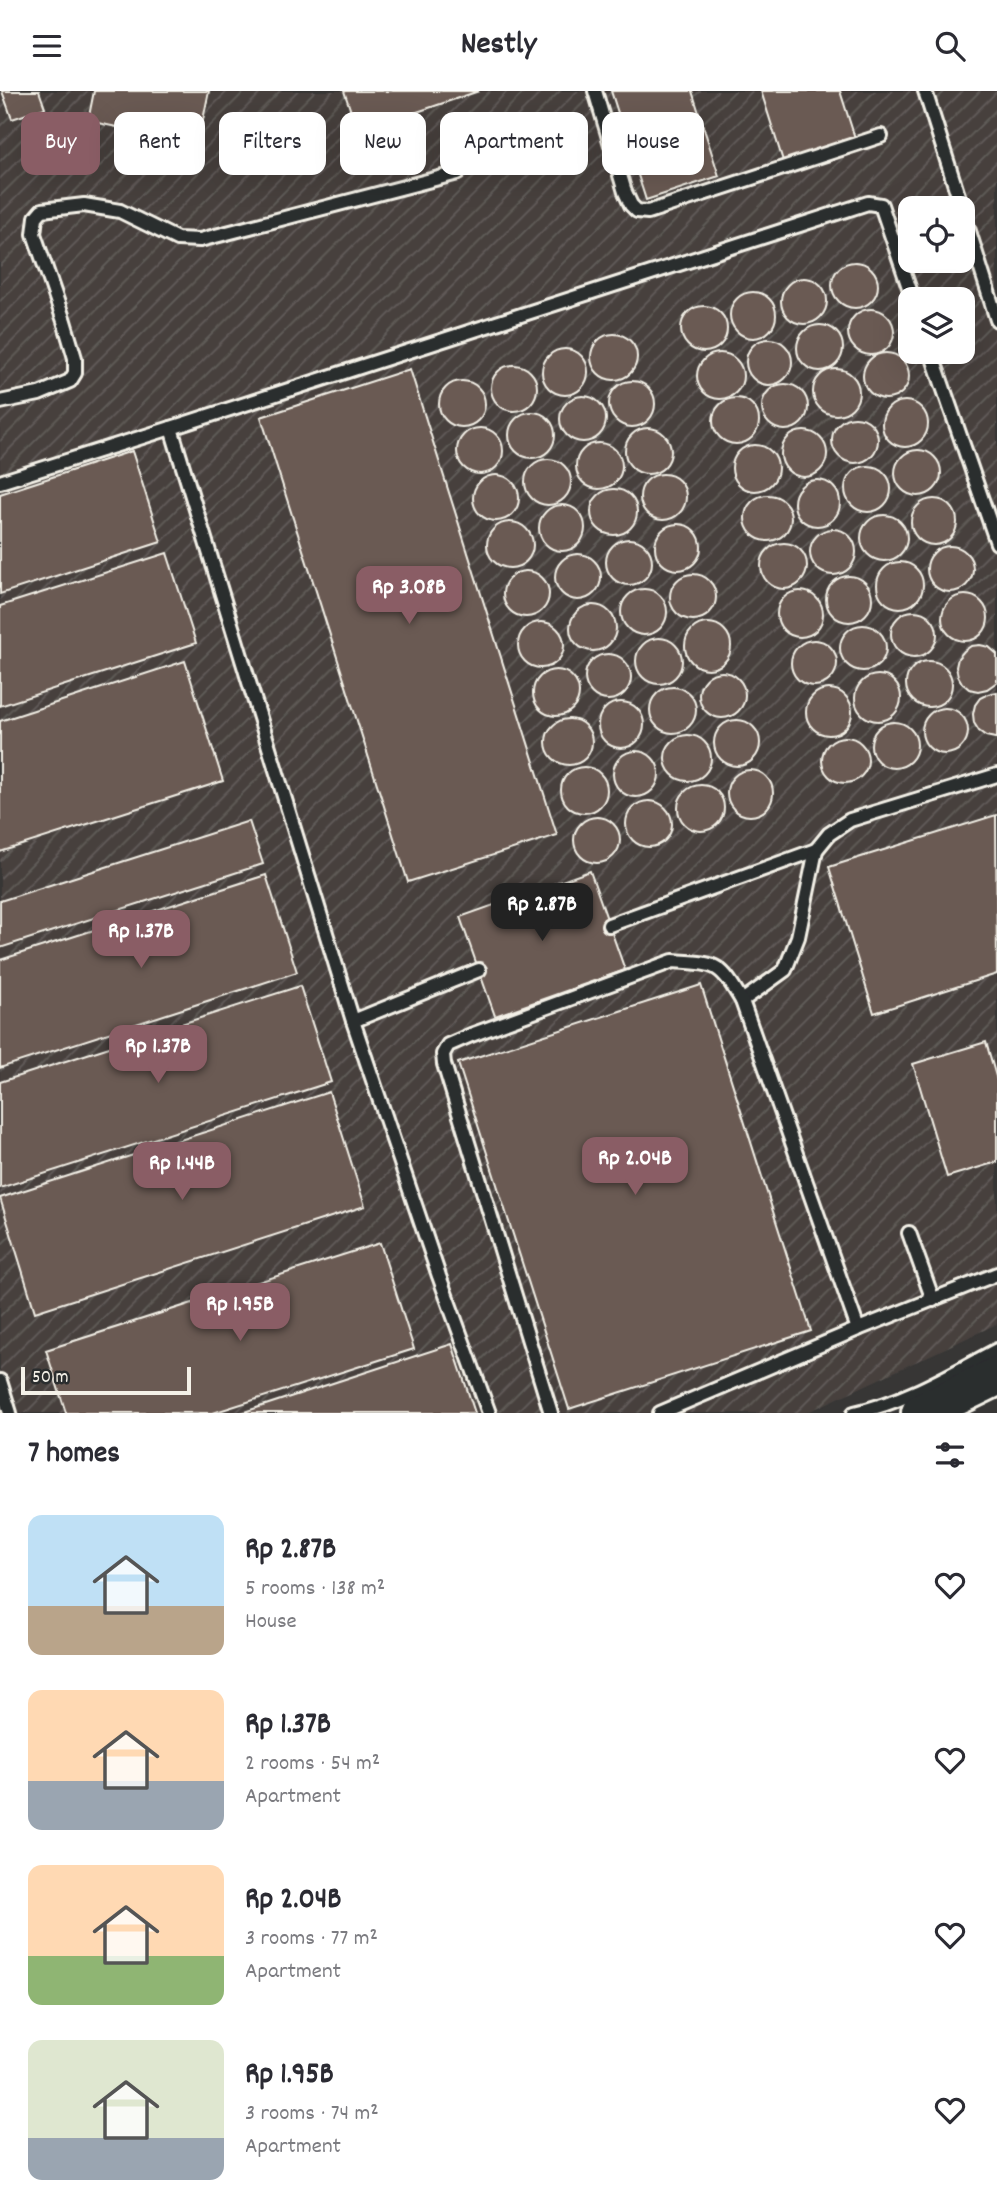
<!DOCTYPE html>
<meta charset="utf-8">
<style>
body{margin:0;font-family:Dekko,sans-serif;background:#f2f2f3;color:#2b2b33;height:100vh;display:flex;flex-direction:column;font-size:26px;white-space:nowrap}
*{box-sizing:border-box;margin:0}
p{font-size:23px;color:#7c7c81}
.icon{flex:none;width:38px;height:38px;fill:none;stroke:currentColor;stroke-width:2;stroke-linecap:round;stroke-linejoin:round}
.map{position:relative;height:1322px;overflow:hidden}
.sheet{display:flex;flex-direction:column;background:#fff;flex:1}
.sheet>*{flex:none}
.guide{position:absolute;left:21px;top:21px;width:956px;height:63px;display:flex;gap:14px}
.tools{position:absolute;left:898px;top:105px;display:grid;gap:14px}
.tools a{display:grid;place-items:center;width:77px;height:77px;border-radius:14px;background:#fff;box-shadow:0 7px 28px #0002;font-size:35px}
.scale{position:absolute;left:21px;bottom:18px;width:170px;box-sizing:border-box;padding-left:7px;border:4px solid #f4f1e8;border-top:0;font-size:19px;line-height:24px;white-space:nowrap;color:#f4f1e8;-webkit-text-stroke:5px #2a2d2e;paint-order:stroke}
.price{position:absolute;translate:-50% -60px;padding:0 16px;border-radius:14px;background:#8a5d65;color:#fff;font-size:23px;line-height:46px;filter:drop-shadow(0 2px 4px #0008)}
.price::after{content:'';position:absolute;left:50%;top:42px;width:21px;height:16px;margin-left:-10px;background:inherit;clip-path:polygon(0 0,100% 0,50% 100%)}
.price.selected{background:#222;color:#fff}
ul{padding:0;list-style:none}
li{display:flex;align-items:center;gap:21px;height:175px;padding:0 28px}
li span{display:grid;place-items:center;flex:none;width:196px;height:140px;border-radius:14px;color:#555}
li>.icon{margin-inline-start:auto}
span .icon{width:84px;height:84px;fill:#fffc;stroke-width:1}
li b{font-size:30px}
h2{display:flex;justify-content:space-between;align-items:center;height:84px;padding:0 28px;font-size:30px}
.tag{padding:0 24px;border-radius:14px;background:#fff;box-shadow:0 7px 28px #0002;font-size:24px;line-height:63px}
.tag.selected{background:#8a5d65;color:#fff}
header{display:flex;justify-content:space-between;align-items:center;height:91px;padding:0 28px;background:#fff;font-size:32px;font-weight:700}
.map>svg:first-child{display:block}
</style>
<header><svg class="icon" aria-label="menu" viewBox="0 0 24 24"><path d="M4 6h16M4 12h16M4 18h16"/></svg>Nestly<svg class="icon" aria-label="search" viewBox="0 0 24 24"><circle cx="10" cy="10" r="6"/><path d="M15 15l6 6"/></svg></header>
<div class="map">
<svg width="997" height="1322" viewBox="0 0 997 1322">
<defs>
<pattern id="industrial-furrows" width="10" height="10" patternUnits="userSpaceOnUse" patternTransform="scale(1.75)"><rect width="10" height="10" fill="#47413e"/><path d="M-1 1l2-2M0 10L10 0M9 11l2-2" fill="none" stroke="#625d5a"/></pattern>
</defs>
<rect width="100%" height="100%" fill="#373635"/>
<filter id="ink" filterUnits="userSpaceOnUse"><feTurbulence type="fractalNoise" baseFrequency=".0143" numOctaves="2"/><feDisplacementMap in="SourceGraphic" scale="14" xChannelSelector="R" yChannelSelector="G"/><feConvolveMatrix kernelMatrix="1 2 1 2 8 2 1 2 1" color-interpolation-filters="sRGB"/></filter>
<g filter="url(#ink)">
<path fill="url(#industrial-furrows)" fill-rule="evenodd" d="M 0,0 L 997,0 L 997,1233 L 806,1322 L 0,1322 ZM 910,117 L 962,117 L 962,170 L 910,170 ZM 910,208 L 962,208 L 962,261 L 910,261 Z"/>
<g fill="#6b5a53" stroke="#f4f1e8" stroke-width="2">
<polygon points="2,0 39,0 45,17 12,28"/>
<polygon points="94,0 209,0 198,53 88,30"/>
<polygon points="344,0 479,0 358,41"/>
<polygon points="611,0 692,0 719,85 646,109"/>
<polygon points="761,0 840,0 855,47 783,70"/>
<circle cx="855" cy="194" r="23"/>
<circle cx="804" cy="210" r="23"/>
<circle cx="753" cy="224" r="23"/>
<circle cx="704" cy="238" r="23"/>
<circle cx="871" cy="241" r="23"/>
<circle cx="820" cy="257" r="23"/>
<circle cx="614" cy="266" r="23"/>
<circle cx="769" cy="271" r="23"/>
<circle cx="565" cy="281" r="23"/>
<circle cx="886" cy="285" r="23"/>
<circle cx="720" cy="285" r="23"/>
<circle cx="514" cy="297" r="23"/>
<polygon points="410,278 557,744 408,791 261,326"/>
<circle cx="836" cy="301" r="23"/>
<circle cx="632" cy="313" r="23"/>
<circle cx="462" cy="313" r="23"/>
<circle cx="785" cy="316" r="23"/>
<circle cx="583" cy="328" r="23"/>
<circle cx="736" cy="330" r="23"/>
<circle cx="905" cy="333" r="23"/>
<circle cx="532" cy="344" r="23"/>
<circle cx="855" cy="349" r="23"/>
<circle cx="648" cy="360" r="23"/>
<circle cx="480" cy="360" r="23"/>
<circle cx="804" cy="363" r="23"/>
<circle cx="599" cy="375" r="23"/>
<circle cx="755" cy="377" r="23"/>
<circle cx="918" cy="382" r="23"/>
<polygon points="132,360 161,451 0,503 0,403"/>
<circle cx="548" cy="391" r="23"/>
<circle cx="868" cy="398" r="23"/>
<circle cx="663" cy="406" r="23"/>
<circle cx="496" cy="407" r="23"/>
<circle cx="817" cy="412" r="23"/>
<circle cx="614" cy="421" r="23"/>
<circle cx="768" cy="427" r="23"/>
<circle cx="934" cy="431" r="23"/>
<circle cx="562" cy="437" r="23"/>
<circle cx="884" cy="447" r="23"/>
<circle cx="510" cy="454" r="23"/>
<circle cx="678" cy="456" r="23"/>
<circle cx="833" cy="461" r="23"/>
<circle cx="629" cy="471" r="23"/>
<circle cx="784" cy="475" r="23"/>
<circle cx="950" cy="478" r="23"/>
<polygon points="167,462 196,552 0,615 0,515"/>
<circle cx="578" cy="486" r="23"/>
<circle cx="900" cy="494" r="23"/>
<circle cx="526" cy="503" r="23"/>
<circle cx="693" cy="506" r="23"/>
<circle cx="849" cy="508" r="23"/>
<circle cx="644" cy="521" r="23"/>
<circle cx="800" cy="523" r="23"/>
<circle cx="965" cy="527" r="23"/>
<circle cx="593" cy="537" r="23"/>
<circle cx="914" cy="543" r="23"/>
<circle cx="541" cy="554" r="23"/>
<circle cx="708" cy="555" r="23"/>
<circle cx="863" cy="557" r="23"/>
<circle cx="659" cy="570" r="23"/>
<circle cx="814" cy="572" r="23"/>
<polygon points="980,554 989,556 997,563 997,591 987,598 978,600 969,598 962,592 958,585 956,576 958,567 964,560 971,555"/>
<circle cx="608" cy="586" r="23"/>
<polygon points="185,570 223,690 0,761 0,630"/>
<circle cx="929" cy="593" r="23"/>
<circle cx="556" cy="602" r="23"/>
<circle cx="722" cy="604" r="23"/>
<circle cx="878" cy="607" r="23"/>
<circle cx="673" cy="619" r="23"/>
<circle cx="829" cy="621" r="23"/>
<polygon points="997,601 997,647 995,647 986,645 979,640 974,632 973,623 975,614 980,607 988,603"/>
<circle cx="621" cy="634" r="23"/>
<circle cx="945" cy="640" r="23"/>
<circle cx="569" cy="651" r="23"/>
<circle cx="737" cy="652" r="23"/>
<circle cx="894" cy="654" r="23"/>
<circle cx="688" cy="667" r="23"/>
<circle cx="845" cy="669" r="23"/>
<circle cx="636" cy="683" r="23"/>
<circle cx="584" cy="699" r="23"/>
<circle cx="750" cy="702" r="23"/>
<circle cx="701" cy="717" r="23"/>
<circle cx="649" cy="733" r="23"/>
<polygon points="996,724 997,883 874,922 829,776"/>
<circle cx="597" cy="749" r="23"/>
<polygon points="249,730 263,773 0,857 0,810"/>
<polygon points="590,780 625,879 495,925 460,826"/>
<polygon points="266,784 297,881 0,977 0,869"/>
<polygon points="701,894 811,1240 569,1318 458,972"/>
<polygon points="300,895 331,991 0,1097 0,991"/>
<polygon points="986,951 997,989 997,1071 947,1086 913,973"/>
<polygon points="329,1001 365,1115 35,1221 0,1107"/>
<polygon points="380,1152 414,1258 213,1322 66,1322 46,1259"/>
<polygon points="452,1253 475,1322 241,1322"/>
</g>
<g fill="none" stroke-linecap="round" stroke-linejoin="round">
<defs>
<g id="lane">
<polyline points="595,0 625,101 631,114 637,120 648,121 881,45"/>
<polyline points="925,0 962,117"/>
<polyline points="962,118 997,229"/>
<polyline points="931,261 997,452"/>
<polyline points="0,311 39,303 70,290 75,282 75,267 64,230 34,143 36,126 42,119 84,114 120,120 177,148 200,149 458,82"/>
<polyline points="0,391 171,337"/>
<polyline points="609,834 816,759"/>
<polyline points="742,910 785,879 798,846 816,759 829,743 850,729 997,684"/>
<polyline points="353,930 479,879"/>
<polyline points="909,1142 933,1209"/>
<polyline points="0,1290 10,1322"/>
<polyline points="489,1322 439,1185 353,930 171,337 868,112 881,114 913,208"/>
<path d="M 551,1322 L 444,973 L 443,963 L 448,954 L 471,944 L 673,870 C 718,873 719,871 742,910 L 858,1238"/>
<polyline points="660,1322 858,1238 997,1183"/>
<path d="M 854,1322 C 906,1311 951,1283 997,1259"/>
</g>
<polyline id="highway" points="921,1322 997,1285"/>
</defs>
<use href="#lane" stroke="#f4f1e8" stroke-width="18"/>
<use href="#highway" stroke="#f4f1e8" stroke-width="44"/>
<use href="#lane" stroke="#2a2d2e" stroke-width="12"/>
<use href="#highway" stroke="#2a2d2e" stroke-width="38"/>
</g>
</g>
</svg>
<div class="tools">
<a><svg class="icon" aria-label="locate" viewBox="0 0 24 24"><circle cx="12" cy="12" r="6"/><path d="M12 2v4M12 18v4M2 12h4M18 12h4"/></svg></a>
<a><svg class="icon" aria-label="layers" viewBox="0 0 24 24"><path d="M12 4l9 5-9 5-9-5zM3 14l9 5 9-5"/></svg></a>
</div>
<div class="scale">50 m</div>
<b class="price" style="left:409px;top:535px">Rp 3.08B</b>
<b class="price selected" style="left:542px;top:852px">Rp 2.87B</b>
<b class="price" style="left:141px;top:879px">Rp 1.37B</b>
<b class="price" style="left:158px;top:994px">Rp 1.37B</b>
<b class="price" style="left:635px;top:1106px">Rp 2.04B</b>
<b class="price" style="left:182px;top:1111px">Rp 1.44B</b>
<b class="price" style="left:240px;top:1252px">Rp 1.95B</b>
<div class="guide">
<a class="tag selected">Buy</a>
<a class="tag">Rent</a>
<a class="tag">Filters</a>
<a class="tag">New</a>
<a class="tag">Apartment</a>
<a class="tag">House</a>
</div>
</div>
<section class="sheet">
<h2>7 homes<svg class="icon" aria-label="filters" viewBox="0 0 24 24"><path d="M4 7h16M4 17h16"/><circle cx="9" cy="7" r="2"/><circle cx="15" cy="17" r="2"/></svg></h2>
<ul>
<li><span style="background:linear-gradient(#bfe0f5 65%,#b9a48a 0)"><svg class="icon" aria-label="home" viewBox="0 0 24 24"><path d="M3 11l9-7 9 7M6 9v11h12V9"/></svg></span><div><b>Rp 2.87B</b><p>5 rooms · 138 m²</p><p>House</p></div><svg class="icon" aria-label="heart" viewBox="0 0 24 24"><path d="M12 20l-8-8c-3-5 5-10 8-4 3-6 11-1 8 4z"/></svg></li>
<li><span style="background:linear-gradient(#ffd9b3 65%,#9aa5b1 0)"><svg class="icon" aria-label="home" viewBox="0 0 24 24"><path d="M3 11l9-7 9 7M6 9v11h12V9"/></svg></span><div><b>Rp 1.37B</b><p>2 rooms · 54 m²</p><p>Apartment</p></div><svg class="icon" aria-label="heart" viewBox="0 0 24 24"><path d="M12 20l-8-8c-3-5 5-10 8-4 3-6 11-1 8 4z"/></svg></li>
<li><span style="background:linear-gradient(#ffd9b3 65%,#8fb573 0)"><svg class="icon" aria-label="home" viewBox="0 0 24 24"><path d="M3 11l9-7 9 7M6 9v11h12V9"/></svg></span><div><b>Rp 2.04B</b><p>3 rooms · 77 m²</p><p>Apartment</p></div><svg class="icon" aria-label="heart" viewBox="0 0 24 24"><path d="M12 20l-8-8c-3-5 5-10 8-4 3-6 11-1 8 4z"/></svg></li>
<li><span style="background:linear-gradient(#dfe7d0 70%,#9aa5b1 0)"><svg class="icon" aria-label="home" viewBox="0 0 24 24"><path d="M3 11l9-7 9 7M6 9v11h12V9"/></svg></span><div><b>Rp 1.95B</b><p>3 rooms · 74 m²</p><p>Apartment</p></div><svg class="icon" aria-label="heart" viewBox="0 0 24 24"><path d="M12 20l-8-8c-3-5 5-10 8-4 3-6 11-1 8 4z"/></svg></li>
</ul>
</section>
